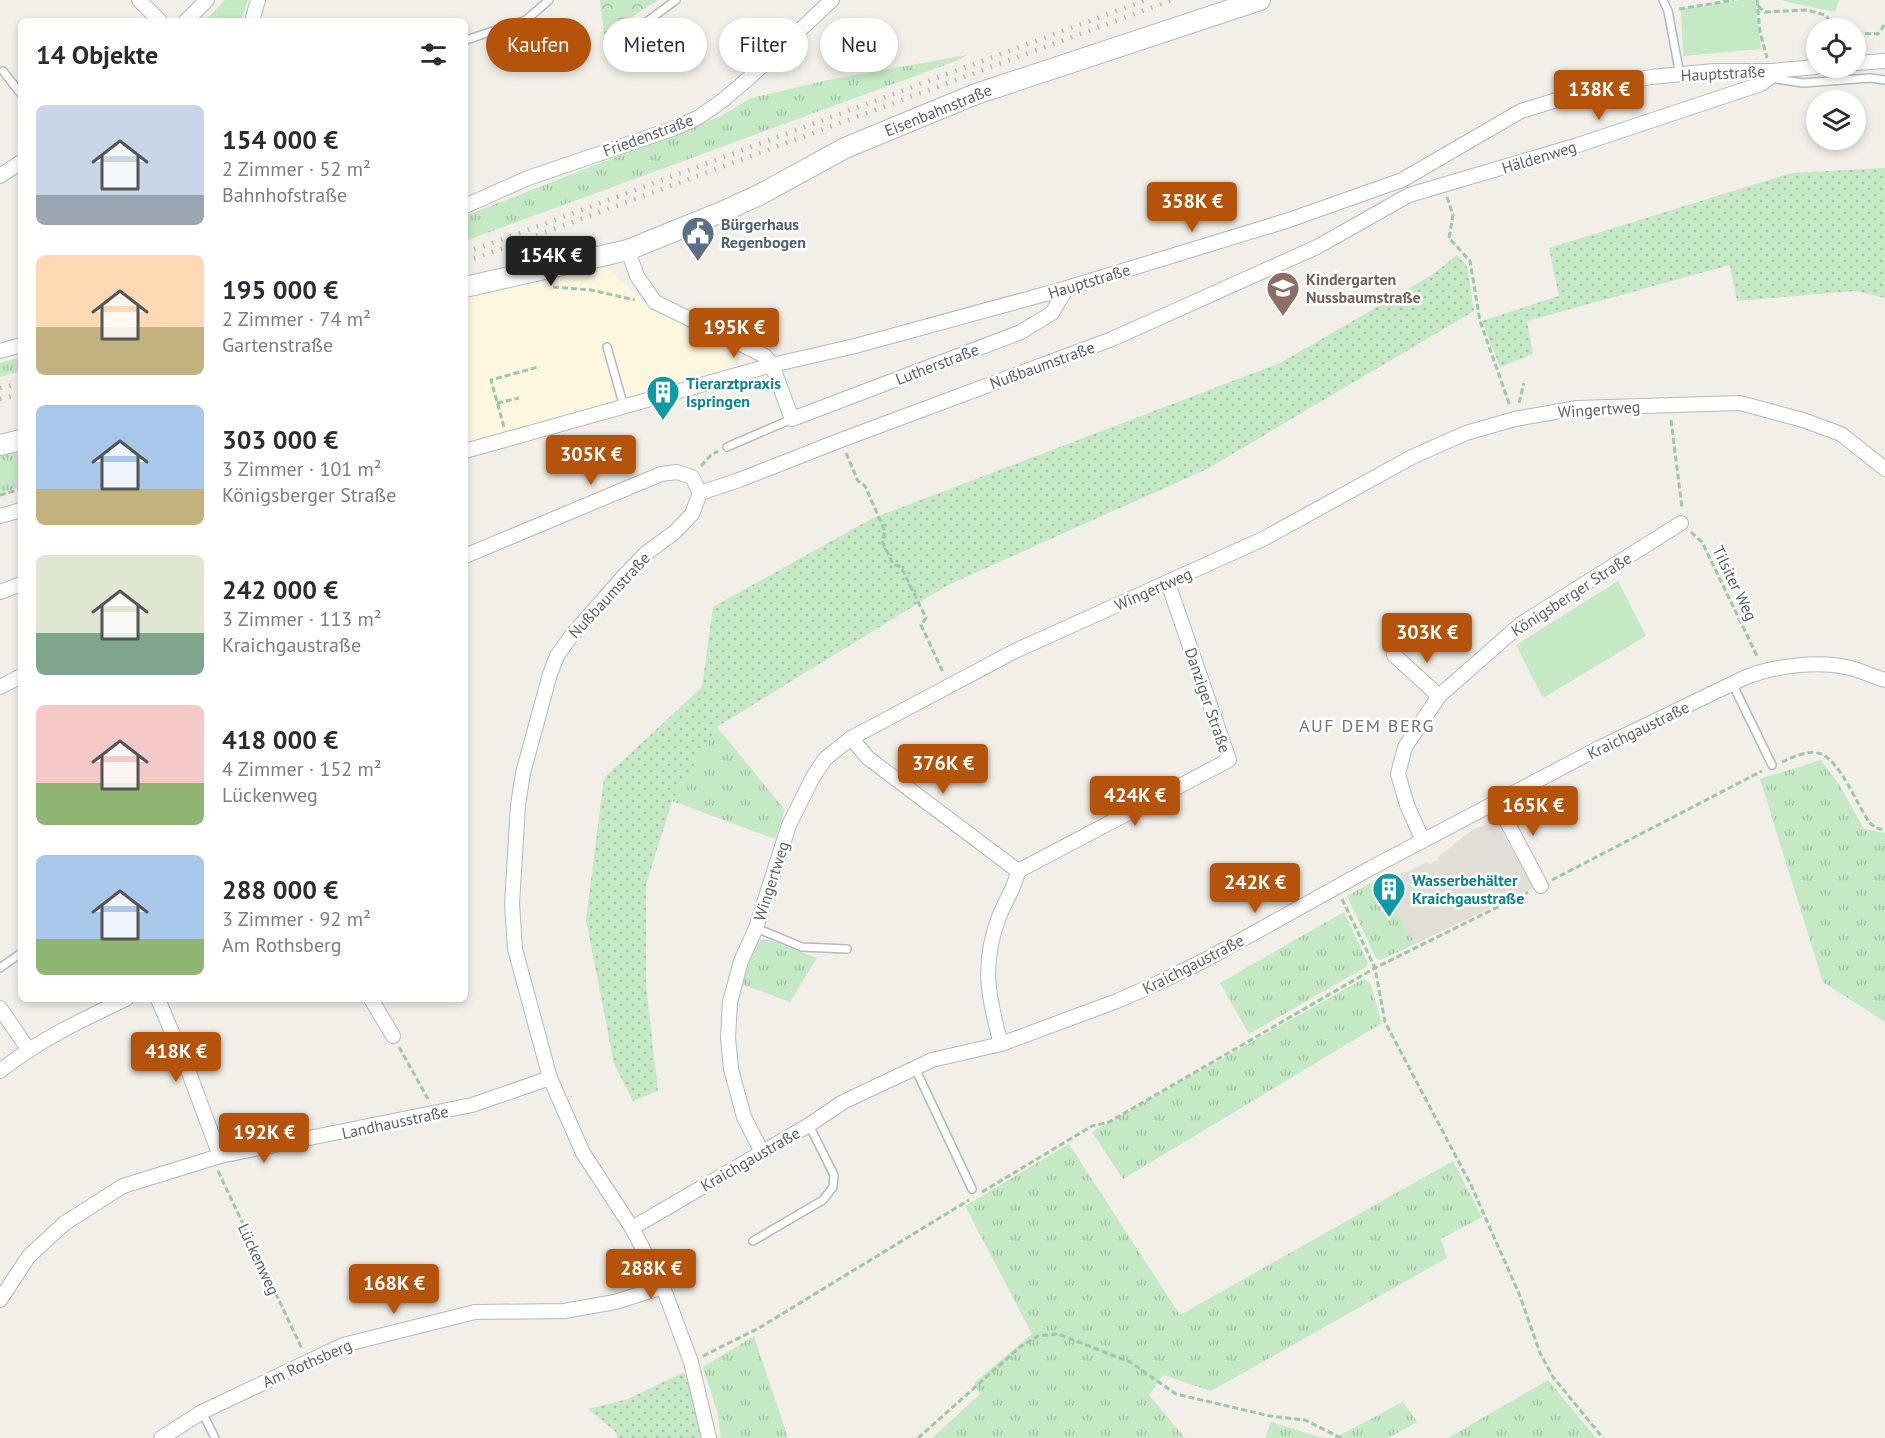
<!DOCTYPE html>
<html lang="de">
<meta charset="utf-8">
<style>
body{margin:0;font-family:"PT Sans",sans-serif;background:#f7f7f7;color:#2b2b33;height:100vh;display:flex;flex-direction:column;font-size:22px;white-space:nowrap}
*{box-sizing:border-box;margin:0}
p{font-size:20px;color:#7c7c81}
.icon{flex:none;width:33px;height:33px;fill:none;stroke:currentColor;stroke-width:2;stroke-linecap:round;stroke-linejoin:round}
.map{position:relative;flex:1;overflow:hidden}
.panel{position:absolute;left:18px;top:18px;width:450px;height:984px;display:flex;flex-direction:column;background:#fff;border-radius:9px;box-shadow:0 3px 9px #0003}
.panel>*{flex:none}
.guide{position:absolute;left:486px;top:18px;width:570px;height:54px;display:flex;gap:12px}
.fabs{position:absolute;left:1806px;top:18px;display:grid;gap:12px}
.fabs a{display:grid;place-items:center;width:60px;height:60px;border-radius:50%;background:#fff;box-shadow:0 3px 9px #0003;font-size:30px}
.price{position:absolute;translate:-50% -51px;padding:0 14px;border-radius:6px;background:#b45309;color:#fff;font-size:20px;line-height:39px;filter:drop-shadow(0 2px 3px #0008)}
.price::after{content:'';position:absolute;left:50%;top:36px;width:18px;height:14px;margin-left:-9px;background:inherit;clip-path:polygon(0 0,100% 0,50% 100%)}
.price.current{background:#222;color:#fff}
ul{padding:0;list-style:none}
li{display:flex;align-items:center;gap:18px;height:150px;padding:0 18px}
li span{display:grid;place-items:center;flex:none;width:168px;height:120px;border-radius:9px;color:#555}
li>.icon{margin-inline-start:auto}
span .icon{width:72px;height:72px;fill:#fffc;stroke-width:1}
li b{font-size:26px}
h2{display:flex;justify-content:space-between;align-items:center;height:72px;padding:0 18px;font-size:26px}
.pill{padding:0 21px;border-radius:27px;background:#fff;box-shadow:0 3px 9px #0003;font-size:21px;line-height:54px}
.pill.current{background:#b45309;color:#fff}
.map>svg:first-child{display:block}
</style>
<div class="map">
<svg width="1885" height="1438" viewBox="0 0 1885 1438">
<defs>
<pattern id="grass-tufts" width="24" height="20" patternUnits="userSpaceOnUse" patternTransform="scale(1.5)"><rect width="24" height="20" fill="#c5e8c5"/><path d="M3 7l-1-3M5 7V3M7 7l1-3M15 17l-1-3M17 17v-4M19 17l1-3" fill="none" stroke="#a3c0a4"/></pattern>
<pattern id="forest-crowns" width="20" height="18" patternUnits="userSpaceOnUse" patternTransform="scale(1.5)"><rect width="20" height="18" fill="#c5e8c5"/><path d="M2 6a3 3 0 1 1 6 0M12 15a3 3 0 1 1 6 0" fill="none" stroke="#a3c0a4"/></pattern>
<pattern id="garden-dots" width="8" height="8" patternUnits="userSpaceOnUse" patternTransform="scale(1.5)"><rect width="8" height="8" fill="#c5e8c5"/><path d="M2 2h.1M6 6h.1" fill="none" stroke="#a3c0a4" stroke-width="1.8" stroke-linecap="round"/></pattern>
</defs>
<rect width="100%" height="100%" fill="#f1efe8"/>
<polygon fill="#fef7e0" points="603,264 654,310 737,348 733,371 465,447 465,293"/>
<polygon fill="#e1ded6" points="1485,825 1502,832 1534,887 1415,944 1379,878 1407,872 1428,862 1430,864 1439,860 1438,857 1472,830"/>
<g fill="url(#grass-tufts)">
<polygon points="967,55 956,61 465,241 465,216 721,116 751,98 833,79"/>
<polygon points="18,358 21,360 21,371 0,377 0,363"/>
<polygon points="21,448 21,487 0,493 0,453"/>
<polygon points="717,727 785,810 775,839 672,801"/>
<polygon points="1821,760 1840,786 1864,829 1885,833 1885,1022 1823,982 1760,779"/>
<polygon points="1379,878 1415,944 1380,960 1376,958 1347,896"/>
<polygon points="1344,912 1368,963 1366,967 1249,1034 1220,983"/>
<polygon points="761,940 770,940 817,958 790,1002 741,984 757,943"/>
<polygon points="1363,979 1370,983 1382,1023 1123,1179 1092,1132"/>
<polygon points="1069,1144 1180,1315 1453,1161 1482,1217 1441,1239 1447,1258 1211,1391 1163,1375 1149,1395 1185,1438 932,1438 980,1394 974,1383 1032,1334 965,1206"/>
<polygon points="754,1336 788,1438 721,1438 717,1411 703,1367"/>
<polygon points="1548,1380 1596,1438 1448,1438"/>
<polygon points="1403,1402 1417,1422 1388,1438 1334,1438"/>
<polygon points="1271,1422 1323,1438 1265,1438"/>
</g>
<polygon fill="url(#forest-crowns)" points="600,0 658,0 604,35"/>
<g fill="#c5e8c5">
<polygon points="225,0 248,0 241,21 205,21"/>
<polygon points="1741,0 1755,0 1761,49 1683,56 1681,9"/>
<polygon points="1779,0 1839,0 1835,12"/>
<polygon points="1618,581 1646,636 1543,698 1516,645"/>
</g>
<g fill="url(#garden-dots)">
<polygon points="1885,168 1885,298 1855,291 1737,301 1730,265 1527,321 1533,354 1500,367 1482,321 1559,296 1549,248 1791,173"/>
<polygon points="1457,255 1467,266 1474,311 1207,469 948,585 717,727 672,801 646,885 646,985 658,1091 633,1101 614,1064 586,920 604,778 702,687 713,607 871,519 1280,363 1432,275"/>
<polygon points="684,1372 697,1409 701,1438 618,1438 615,1431 588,1409 628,1399"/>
</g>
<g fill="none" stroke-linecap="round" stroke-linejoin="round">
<defs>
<g id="lane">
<polyline points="1663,0 1668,11 1680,75"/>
<polyline points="466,40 526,20 549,0"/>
<polyline points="622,40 676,0"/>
<polyline points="3,71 21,94"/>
<polyline points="1769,78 1803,83 1870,78 1885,80"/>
<polyline points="607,347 624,407"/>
<polyline points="727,447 792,419"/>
<polyline points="1732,683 1772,765"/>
<polyline points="756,928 802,947 847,949"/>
<polyline points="0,968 21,953"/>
<polyline points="915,1068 972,1189"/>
<polyline points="753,1241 823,1200 833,1187 834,1175 809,1125"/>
<polyline points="202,1412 215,1438"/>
</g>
<g id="street">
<polyline points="139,0 160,21"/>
<polyline points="186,21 207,0"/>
<polyline points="252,21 258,0"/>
<polyline points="1856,63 1885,61"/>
<polyline points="0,176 21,162"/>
<polyline points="465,206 528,178 675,128 699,117 722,101 750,77 832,0"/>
<polyline points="628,250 637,276 655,302 765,356 772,365 792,419 1021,332 1052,313 1067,288"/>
<polyline points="0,351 21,345"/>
<polyline points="465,451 772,365 855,346 1067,288 1289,220 1402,180 1521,111 1602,86 1651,77 1714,71 1771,71 1816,67"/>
<polyline points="0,516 21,510"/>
<polyline points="465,556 661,474 677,472 692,477 700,493"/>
<polyline points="0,592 21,584"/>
<polyline points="1394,655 1439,696"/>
<polyline points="0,687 21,676"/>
<polyline points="851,738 868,758 1018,871"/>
<polyline points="1497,803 1541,886"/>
<polyline points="1423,841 1407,805 1398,774 1405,747 1439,696 1521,624 1681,523"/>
<polyline points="158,999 188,1070 220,1156"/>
<polyline points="371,999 393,1036"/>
<polyline points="0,1008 28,1049"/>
<path d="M 1001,1044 C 988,997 981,964 999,917 C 1005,901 1015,888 1018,871 L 1229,760 L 1168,583"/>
<path d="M 0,1071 C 39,1040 81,1020 126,999"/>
<polyline points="762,1152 744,1117 731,1069 728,1038 730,1002 741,961 756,928 789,825 813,777 825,759 851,738 1015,651 1263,539 1412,457 1466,433 1515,419 1577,408 1740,403 1803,420 1841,434 1885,469"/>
<path d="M 632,1228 L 809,1125 L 843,1102 L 932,1060 L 1001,1044 L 1117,1001 L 1158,983 L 1207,959 L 1371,868 L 1599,748 L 1746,677 C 1778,665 1821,660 1854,669 C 1864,672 1875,677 1885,680"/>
<polyline points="0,1300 29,1256 65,1223 123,1186 220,1156 472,1105 550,1078"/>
<polyline points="161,1438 202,1412 343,1345 475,1312 564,1311 615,1302 663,1287"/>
<polyline points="709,1438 691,1362 663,1287 632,1228 583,1153 550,1078 515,949 512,904 518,805 523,773 550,674 557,656 571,636 622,578 645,554 675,532 692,514 700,493 739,480 841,440 1112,339 1317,247 1409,195 1578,145 1761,84 1769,78 1771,71"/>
</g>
<g id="secondary">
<polyline points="465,287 628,250 724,211 761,194 845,148 976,94 1260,0"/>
<polyline points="0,445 21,440"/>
</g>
</defs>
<use href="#lane" stroke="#b5b8bc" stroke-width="10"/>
<use href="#street" stroke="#b5b8bc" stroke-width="16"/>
<use href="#secondary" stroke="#b6babf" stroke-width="22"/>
<g stroke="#9cc7a9" stroke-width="3" stroke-dasharray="6 3" stroke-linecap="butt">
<polyline points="1757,0 1760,32 1767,58"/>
<polyline points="1758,6 1765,12 1807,10 1825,15 1836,28"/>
<polyline points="1679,9 1734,0"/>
<polyline points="1856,33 1878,34 1885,24"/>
<polyline points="1447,197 1453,215 1449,238 1470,261 1480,321 1510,406"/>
<polyline points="553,287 591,290 635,300"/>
<polyline points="497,403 519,398"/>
<polyline points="1519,403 1524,383"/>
<polyline points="1671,420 1682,508"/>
<polyline points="504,427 491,380 538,367"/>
<polyline points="846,453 858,481 865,486 885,531 882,541 893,564 901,567 926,618 921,625 943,672"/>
<polyline points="701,466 711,455 718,451"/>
<polyline points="0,495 21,489"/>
<polyline points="1691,532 1702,542 1758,658"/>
<path d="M 1782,762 C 1791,758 1808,750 1818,753 C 1840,758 1857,806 1870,823 L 1876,828 L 1885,830"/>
<polyline points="1552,880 1762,771"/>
<polyline points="1342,899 1375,968 1385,1022 1471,1185 1520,1296 1540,1353 1553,1377 1603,1438"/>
<polyline points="399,1047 428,1099"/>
<polyline points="218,1171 302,1349"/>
<polyline points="982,1192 1092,1126 1109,1122 1375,968 1528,892"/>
<polyline points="703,1356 759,1328 969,1200"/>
<polyline points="918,1438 1020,1347 1038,1336 1058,1334 1130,1362 1176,1394 1270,1416 1305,1420 1341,1438"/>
</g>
<use href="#lane" stroke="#fff" stroke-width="7"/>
<use href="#street" stroke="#fff" stroke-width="14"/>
<use href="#secondary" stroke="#fff" stroke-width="20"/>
<g stroke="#b6b7b8" stroke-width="4.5" stroke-dasharray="1.5 8" stroke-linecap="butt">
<polyline points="465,252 490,244 1146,0"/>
<polyline points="465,262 1172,0"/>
<polyline points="0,388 21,383"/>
<polyline points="0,399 21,394"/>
</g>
</g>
<defs>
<symbol id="civic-pin" viewBox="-11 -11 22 30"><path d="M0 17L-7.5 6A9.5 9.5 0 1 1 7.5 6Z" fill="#5c6f8a" stroke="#fff"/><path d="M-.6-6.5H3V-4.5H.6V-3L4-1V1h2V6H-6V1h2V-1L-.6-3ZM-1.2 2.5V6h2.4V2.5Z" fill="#fff"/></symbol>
<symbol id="school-pin" viewBox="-11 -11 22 30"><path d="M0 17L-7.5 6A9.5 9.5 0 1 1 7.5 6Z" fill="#8d6e63" stroke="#fff"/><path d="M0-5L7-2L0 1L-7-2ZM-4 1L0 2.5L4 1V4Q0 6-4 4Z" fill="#fff"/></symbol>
<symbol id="building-pin" viewBox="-11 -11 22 30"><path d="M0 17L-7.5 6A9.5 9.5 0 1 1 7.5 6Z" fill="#0f9aa8" stroke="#fff"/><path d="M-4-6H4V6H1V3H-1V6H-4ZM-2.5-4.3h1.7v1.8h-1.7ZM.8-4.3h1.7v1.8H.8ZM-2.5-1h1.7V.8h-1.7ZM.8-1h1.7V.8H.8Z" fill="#fff"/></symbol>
</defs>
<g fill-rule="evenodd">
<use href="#civic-pin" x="679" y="214" width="38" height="52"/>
<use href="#school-pin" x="1264" y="269" width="38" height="52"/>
<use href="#building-pin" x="644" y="373" width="38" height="52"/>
<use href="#building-pin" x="1370" y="870" width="38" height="52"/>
</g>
<g text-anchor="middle" stroke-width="5" stroke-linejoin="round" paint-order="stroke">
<g font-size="16" fill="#5f6368" stroke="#fff">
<text transform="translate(1723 73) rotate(-3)" y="6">Hauptstraße</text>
<text transform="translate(938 110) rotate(-22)" y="6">Eisenbahnstraße</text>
<text transform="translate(648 135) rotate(-20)" y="6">Friedenstraße</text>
<text transform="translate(1539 157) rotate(-17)" y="6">Häldenweg</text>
<text transform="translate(1089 281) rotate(-17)" y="6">Hauptstraße</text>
<text transform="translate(937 364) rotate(-21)" y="6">Lutherstraße</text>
<text transform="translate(1042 365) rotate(-20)" y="6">Nußbaumstraße</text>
<text transform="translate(1599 409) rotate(-4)" y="6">Wingertweg</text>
<text transform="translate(1735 583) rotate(64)" y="6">Tilsiter Weg</text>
<text transform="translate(1153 589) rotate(-24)" y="6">Wingertweg</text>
<text transform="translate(1571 594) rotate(-33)" y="6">Königsberger Straße</text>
<text transform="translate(609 595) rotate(-47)" y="6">Nußbaumstraße</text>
<text transform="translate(1208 700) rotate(71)" y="6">Danziger Straße</text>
<text transform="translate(1638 730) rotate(-26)" y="6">Kraichgaustraße</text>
<text transform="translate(771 881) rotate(-72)" y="6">Wingertweg</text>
<text transform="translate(1193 964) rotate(-27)" y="6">Kraichgaustraße</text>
<text transform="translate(395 1122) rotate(-12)" y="6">Landhausstraße</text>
<text transform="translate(750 1159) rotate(-30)" y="6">Kraichgaustraße</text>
<text transform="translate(259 1259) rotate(65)" y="6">Lückenweg</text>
<text transform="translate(307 1363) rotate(-24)" y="6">Am Rothsberg</text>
</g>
<g font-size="16" font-weight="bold" fill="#4e5e75" stroke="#fff" text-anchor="start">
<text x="721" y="230">Bürgerhaus<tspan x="721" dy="18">Regenbogen</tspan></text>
</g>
<g font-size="16" font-weight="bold" fill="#785e54" stroke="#fff" text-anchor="start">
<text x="1306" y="285">Kindergarten<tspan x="1306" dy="18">Nussbaumstraße</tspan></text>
</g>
<g font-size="16" font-weight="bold" fill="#0d838f" stroke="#fff" text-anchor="start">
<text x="686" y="389">Tierarztpraxis<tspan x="686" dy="18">Ispringen</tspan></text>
<text x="1412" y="886">Wasserbehälter<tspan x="1412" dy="18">Kraichgaustraße</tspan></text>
</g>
<g font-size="18" letter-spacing="1.5" fill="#70757a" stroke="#fff">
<text x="1367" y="732">AUF DEM BERG</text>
</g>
</g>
</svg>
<div class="fabs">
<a><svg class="icon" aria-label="locate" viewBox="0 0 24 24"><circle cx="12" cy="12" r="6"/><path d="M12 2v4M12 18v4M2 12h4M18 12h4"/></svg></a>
<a><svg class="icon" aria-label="layers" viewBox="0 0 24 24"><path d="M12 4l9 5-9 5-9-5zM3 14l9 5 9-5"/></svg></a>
</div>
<b class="price" style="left:1599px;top:121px">138K €</b>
<b class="price" style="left:1192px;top:233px">358K €</b>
<b class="price current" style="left:551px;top:287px">154K €</b>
<b class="price" style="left:734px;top:359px">195K €</b>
<b class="price" style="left:591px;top:486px">305K €</b>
<b class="price" style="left:1427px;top:664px">303K €</b>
<b class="price" style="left:943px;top:795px">376K €</b>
<b class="price" style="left:1135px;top:827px">424K €</b>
<b class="price" style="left:1533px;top:837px">165K €</b>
<b class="price" style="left:1255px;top:914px">242K €</b>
<b class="price" style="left:176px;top:1083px">418K €</b>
<b class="price" style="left:264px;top:1164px">192K €</b>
<b class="price" style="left:651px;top:1300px">288K €</b>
<b class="price" style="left:394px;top:1315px">168K €</b>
<div class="guide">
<a class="pill current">Kaufen</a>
<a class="pill">Mieten</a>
<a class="pill">Filter</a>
<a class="pill">Neu</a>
</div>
<section class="panel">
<h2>14 Objekte<svg class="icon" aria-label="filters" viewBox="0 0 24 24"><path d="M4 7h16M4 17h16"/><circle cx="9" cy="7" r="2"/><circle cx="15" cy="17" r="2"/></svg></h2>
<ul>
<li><span style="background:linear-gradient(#c9d6e8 75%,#9aa5b1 0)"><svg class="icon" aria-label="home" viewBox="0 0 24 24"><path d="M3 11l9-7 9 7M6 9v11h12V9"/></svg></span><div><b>154 000 €</b><p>2 Zimmer · 52 m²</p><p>Bahnhofstraße</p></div></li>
<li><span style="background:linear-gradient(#ffd9b3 60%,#c2b280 0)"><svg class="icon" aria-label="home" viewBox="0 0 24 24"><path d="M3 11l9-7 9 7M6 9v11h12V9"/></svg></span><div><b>195 000 €</b><p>2 Zimmer · 74 m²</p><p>Gartenstraße</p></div></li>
<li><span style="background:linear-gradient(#a9c7e8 70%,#c2b280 0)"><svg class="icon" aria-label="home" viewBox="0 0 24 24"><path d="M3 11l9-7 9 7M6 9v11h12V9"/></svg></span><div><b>303 000 €</b><p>3 Zimmer · 101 m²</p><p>Königsberger Straße</p></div></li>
<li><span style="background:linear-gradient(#dfe7d0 65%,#7fa58c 0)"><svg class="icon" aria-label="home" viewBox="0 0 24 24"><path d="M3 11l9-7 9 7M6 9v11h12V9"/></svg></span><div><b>242 000 €</b><p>3 Zimmer · 113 m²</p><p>Kraichgaustraße</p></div></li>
<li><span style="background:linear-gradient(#f6c9c9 65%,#8fb573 0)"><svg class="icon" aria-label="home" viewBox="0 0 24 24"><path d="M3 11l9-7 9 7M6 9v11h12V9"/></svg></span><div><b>418 000 €</b><p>4 Zimmer · 152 m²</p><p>Lückenweg</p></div></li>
<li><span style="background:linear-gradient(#a9c7e8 70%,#8fb573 0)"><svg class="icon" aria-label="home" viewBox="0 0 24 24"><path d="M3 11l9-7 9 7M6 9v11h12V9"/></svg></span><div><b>288 000 €</b><p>3 Zimmer · 92 m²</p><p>Am Rothsberg</p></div></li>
</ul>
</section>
</div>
